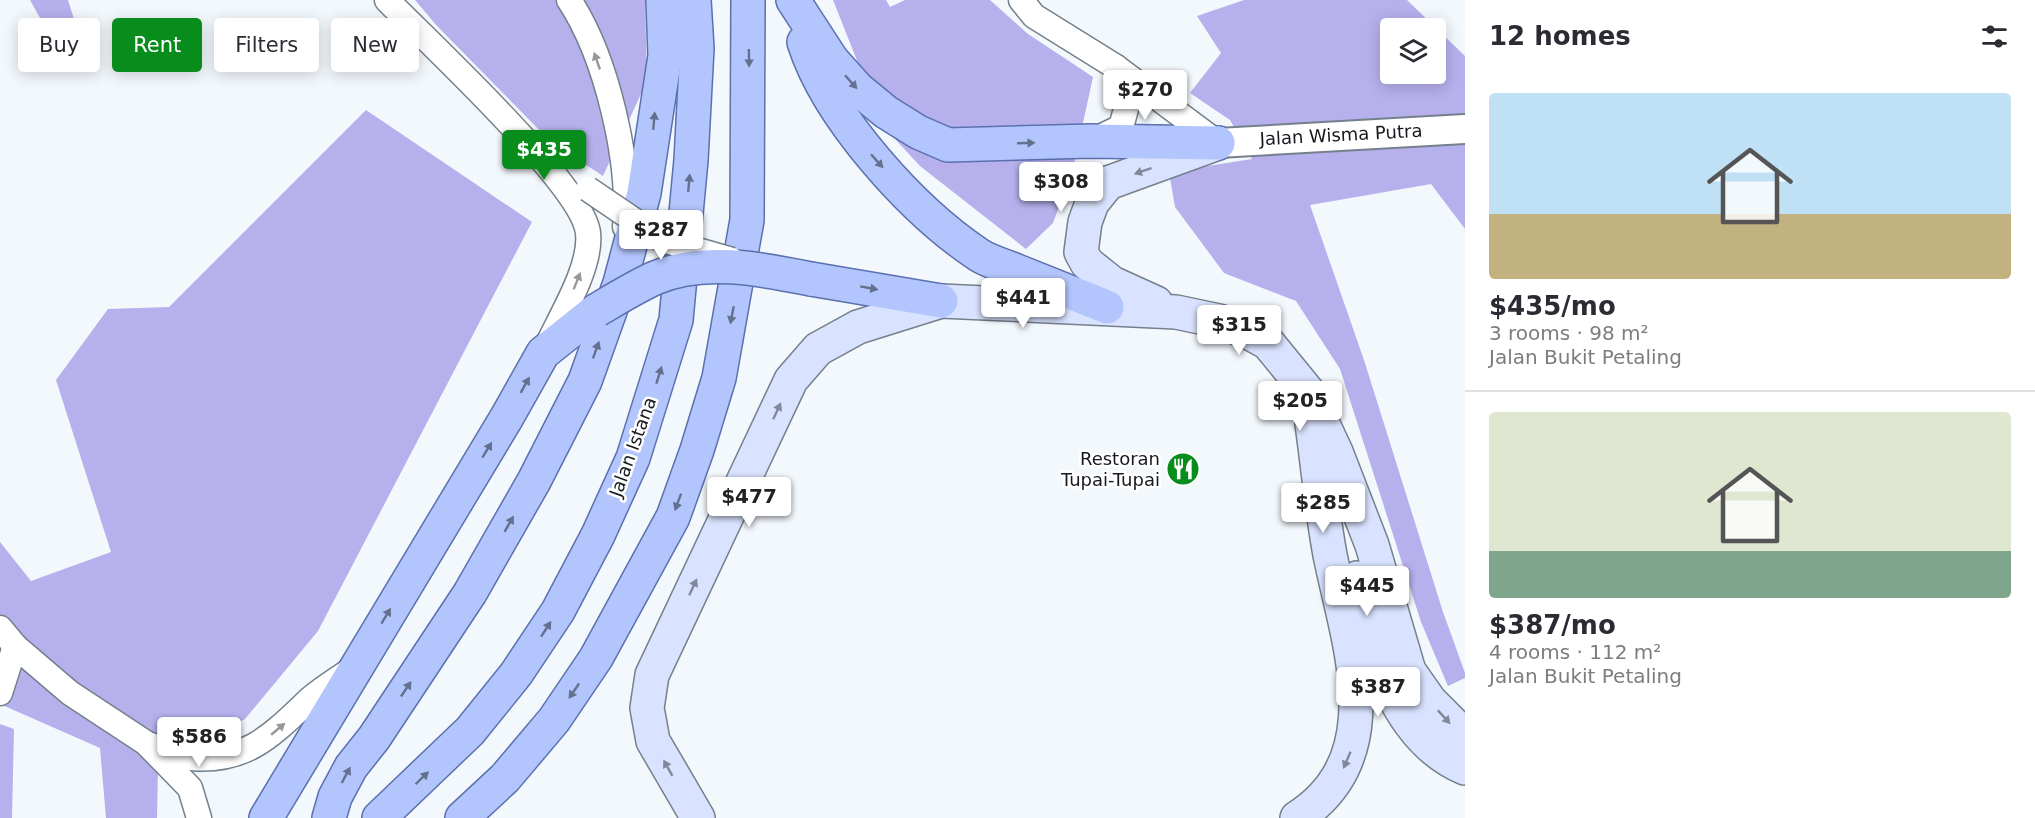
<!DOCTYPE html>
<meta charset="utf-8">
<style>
body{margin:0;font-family:"DejaVu Sans",sans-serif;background:#f7f7f7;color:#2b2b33;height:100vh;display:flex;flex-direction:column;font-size:22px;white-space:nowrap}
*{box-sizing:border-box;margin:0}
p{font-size:20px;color:#7c7c81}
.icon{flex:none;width:33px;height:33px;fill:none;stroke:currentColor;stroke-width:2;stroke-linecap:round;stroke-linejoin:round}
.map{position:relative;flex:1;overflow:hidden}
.sheet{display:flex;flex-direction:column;background:#fff;width:570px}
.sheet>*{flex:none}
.top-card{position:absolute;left:18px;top:18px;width:570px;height:54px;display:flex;gap:12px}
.controls{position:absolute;left:1380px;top:18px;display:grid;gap:12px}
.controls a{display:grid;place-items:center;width:66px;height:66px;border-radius:6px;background:#fff;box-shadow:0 3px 15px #0003;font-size:30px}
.price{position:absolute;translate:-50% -51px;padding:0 14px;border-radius:6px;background:#fff;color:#222;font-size:20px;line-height:39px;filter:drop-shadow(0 2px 3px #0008)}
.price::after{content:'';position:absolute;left:50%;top:36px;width:18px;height:14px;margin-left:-9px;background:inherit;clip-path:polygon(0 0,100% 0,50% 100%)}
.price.selected{background:#088d1c;color:#fff}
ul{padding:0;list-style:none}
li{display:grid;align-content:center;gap:12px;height:318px;padding:0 24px}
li+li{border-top:2px solid #e1e1e2}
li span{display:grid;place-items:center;height:186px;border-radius:6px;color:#555}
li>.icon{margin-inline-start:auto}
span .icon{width:108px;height:108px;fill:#fffc;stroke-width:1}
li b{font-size:26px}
h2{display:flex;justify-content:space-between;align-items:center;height:72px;padding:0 24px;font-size:26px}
.tag{padding:0 21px;border-radius:6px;background:#fff;box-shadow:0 3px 15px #0003;font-size:21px;line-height:54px}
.tag.selected{background:#088d1c;color:#fff}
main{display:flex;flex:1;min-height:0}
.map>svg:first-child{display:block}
</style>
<main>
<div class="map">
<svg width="1465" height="818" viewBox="0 0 1465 818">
<rect width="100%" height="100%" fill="#f3f8fd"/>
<g fill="#b6b0ec" fill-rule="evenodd">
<polygon points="30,0 68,0 83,48 64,61"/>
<polygon points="415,0 645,0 647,81 603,176 551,142 437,26"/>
<polygon points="833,0 886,0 890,7 905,0 990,0 1028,34 1093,77 1074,164 1053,223 1026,249 920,166 883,126"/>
<path d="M 1244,0 L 1407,0 L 1465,56 L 1465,229 L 1431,184 L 1310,205 L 1364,360 L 1443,612 L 1465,673 L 1465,678 L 1448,686 L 1421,622 L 1340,369 L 1296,301 L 1224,273 L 1175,207 L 1169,172 L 1252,159 L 1230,120 L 1190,93 L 1221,53 L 1197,16 ZM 1390,28 L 1436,28 L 1436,74 L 1390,74 Z"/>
<polygon points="366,110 532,222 318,631 245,719 158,768 157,818 106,818 100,748 0,704 0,542 31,581 111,552 56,380 108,309 169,307"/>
<polygon points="0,724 14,729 12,818 0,818"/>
</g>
<polygon fill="#82d8e3" points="172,42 179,47 173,67 150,65 142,69 134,66 144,46 159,49"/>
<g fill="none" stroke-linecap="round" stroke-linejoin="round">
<defs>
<g id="minor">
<path d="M 387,0 C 427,41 583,185 588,233 C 592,267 560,317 546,348"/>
<path d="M 569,0 C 606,56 631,160 625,227"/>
<polyline points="1021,0 1034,16 1116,67 1218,143"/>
<polyline points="1094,140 1121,127 1128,102 1116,67"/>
<polyline points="0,628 15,646 70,693 146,743 190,788 199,818"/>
<polyline points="0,693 15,646"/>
<path d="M 151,745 C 164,749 178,757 191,758 C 247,763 273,734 310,699 C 323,688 338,679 352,669"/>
</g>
<polyline id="tertiary" points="1218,143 1465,129"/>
<g id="secondary">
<polyline points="1156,303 1112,283 1087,263 1081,252 1085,222 1092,203 1108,183 1218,143"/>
<path d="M 1357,578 C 1370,646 1395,739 1465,768"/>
<polyline points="698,818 653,741 647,708 652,675 791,380 818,349 858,327 941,301 1176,312 1219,321 1246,331 1268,343 1308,392 1336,452 1372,545 1409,671 1430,701 1465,736"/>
<path d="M 1297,818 C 1392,757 1348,644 1330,555 C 1322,512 1318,467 1312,424"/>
</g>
<g id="primary">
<polyline points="793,0 832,60 858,89 886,112 918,132 948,145 1091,141 1218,143"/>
<path d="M 804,42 C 828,118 913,211 979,255 C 990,262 1005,266 1017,271 C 1047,283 1077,295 1107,307"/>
<polyline points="811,279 941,301"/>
<polyline points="266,818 507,417 543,353 597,310"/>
<polyline points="329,818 335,797 351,767 374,738 470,593 534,481 585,381 620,283 644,193 665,56 663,0"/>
<polyline points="379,818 470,731 516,674 558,611 598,535 633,458 676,320 691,160 697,48 694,0"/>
<polyline points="462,818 505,778 554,720 596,658 673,517 697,450 719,378 747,220 748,0"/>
</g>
</defs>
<use href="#minor" stroke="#74808b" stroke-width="27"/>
<use href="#tertiary" stroke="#74808b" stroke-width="32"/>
<use href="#secondary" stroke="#74808b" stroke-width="36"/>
<use href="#primary" stroke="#5b70ae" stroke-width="36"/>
<use href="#minor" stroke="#fff" stroke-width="24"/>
<use href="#tertiary" stroke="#fff" stroke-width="28"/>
<use href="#secondary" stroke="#d9e2fe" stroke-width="33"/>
<use href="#primary" stroke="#b3c5fd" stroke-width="33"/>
<defs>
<polyline id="minor-bridge" points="588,189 663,240 732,260"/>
<path id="primary-bridge" d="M 597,310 C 616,299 635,287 655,278 C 703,257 761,269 811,279"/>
</defs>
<use href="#minor-bridge" stroke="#74808b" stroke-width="27" stroke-linecap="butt"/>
<use href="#primary-bridge" stroke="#5b70ae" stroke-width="36" stroke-linecap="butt"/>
<use href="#minor-bridge" stroke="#fff" stroke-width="24"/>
<use href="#primary-bridge" stroke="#b3c5fd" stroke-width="33"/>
</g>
<defs><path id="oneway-solid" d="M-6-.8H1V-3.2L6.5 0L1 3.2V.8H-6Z" transform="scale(1.5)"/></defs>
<g fill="#64708e">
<use href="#oneway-solid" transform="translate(749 58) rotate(89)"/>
<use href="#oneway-solid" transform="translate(851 82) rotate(48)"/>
<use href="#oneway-solid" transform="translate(654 121) rotate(-85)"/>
<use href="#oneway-solid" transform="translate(1026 143) rotate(-2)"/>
<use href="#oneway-solid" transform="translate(877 161) rotate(48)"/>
<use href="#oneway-solid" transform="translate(689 183) rotate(-85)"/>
<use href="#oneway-solid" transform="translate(869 288) rotate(10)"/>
<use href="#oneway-solid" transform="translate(732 315) rotate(101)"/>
<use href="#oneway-solid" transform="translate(596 350) rotate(-70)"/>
<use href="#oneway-solid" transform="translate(659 375) rotate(-73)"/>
<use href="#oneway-solid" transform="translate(525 385) rotate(-61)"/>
<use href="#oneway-solid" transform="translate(487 450) rotate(-59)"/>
<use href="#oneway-solid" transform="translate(678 502) rotate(110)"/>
<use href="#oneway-solid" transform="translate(509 524) rotate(-60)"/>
<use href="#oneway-solid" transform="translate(386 616) rotate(-59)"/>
<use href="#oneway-solid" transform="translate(546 629) rotate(-57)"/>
<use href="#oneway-solid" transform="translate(406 689) rotate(-56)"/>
<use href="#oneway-solid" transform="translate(574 691) rotate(124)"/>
<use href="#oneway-solid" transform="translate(346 775) rotate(-62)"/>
<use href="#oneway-solid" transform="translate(422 778) rotate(-44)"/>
</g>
<g fill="#96989a">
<use href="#oneway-solid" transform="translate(597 61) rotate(-109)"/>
<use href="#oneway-solid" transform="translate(577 281) rotate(-68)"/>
<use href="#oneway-solid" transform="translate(278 729) rotate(-40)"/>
</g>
<g fill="#818899">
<use href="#oneway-solid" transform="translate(1143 171) rotate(161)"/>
<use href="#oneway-solid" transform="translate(777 411) rotate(-65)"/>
<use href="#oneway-solid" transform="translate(693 587) rotate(-65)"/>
<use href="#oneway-solid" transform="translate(1444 717) rotate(47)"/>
<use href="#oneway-solid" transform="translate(1347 760) rotate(113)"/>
<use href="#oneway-solid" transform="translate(668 768) rotate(-119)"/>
</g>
<defs>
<symbol id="restaurant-disc" viewBox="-11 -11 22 22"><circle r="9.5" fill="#088d1c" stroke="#fff"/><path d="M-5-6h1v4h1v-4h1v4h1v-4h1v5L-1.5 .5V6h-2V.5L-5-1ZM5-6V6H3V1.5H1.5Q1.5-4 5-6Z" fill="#fff"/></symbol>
</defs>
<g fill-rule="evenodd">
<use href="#restaurant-disc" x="1164" y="450" width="38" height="38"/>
</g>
<g text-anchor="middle" stroke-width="5" stroke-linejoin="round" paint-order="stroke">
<g font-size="18" fill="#161a1e" stroke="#fff">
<text transform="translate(1341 135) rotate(-3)" y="6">Jalan Wisma Putra</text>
<text transform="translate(633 447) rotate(-70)" y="6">Jalan Istana</text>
</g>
<g font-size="18" fill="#161a1e" stroke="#fff" text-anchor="end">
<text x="1160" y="465">Restoran<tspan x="1160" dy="21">Tupai-Tupai</tspan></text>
</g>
</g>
</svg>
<div class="controls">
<a><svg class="icon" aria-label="layers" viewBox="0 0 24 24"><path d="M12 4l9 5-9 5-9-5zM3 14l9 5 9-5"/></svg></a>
</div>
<b class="price" style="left:1145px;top:121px">$270</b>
<b class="price selected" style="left:544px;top:181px">$435</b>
<b class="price" style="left:1061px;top:213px">$308</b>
<b class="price" style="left:661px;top:261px">$287</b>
<b class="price" style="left:1023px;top:329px">$441</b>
<b class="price" style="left:1239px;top:356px">$315</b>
<b class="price" style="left:1300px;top:432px">$205</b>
<b class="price" style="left:749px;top:528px">$477</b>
<b class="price" style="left:1323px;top:534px">$285</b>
<b class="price" style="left:1367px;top:617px">$445</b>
<b class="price" style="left:1378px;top:718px">$387</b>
<b class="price" style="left:199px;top:768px">$586</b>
<div class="top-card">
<a class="tag">Buy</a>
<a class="tag selected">Rent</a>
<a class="tag">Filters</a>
<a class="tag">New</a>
</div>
</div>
<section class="sheet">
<h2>12 homes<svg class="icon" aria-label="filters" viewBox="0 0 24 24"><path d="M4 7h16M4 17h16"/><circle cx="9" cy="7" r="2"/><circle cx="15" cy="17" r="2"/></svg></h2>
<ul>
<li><span style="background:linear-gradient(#bfe0f5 65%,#c2b280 0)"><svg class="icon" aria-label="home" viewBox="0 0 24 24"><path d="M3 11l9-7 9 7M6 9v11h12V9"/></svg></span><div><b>$435/mo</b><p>3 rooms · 98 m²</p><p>Jalan Bukit Petaling</p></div></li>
<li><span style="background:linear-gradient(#dfe7d0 75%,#7fa58c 0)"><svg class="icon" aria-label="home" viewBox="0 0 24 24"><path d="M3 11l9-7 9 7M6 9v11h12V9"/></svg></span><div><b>$387/mo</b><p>4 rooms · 112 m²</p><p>Jalan Bukit Petaling</p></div></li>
</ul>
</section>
</main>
